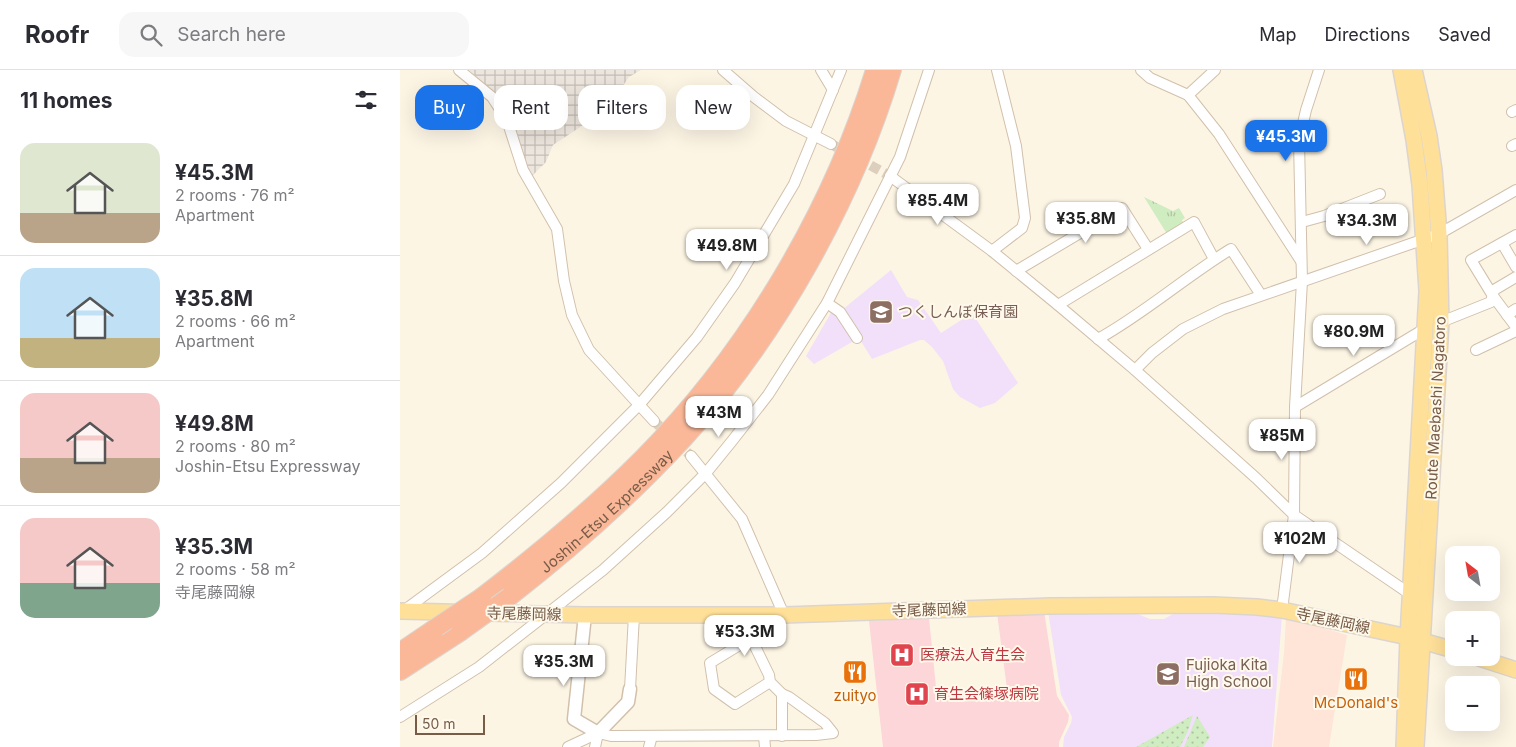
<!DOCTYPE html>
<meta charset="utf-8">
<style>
body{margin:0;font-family:Inter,"Noto Sans JP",sans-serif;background:#f7f7f7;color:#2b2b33;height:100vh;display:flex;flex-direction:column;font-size:19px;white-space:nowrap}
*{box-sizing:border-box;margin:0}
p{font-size:16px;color:#7c7c81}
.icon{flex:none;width:28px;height:28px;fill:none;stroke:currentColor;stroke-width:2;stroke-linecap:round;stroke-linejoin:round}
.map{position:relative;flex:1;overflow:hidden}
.sheet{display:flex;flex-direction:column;background:#fff;width:400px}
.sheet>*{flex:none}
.guide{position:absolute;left:15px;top:15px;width:475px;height:45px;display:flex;gap:10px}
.needle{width:32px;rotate:329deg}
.fabs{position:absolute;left:1045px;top:476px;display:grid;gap:10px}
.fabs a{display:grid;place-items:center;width:55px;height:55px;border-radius:10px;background:#fff;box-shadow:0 5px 20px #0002;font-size:25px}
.scale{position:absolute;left:15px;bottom:12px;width:70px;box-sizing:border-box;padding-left:5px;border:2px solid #775c48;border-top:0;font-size:14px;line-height:18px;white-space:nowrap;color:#775c48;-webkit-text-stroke:4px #fff9eb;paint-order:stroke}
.price{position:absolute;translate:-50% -42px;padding:0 11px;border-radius:10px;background:#fff;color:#222;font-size:16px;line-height:32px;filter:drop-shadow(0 1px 2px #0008)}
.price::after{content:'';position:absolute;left:50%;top:30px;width:15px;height:11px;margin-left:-8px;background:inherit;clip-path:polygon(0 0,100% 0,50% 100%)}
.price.active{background:#1a73e8;color:#fff}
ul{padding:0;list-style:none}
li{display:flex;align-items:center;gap:15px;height:125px;padding:0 20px}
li+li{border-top:1px solid #e1e1e2}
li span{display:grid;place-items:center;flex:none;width:140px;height:100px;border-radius:15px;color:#555}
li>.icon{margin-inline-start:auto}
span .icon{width:60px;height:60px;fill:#fffc;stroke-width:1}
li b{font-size:21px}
h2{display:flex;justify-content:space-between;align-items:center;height:60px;padding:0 20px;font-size:21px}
.tag{padding:0 18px;border-radius:15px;background:#fff;box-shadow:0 5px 20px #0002;font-size:18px;line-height:45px}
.tag.active{background:#1a73e8;color:#fff}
header{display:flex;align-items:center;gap:30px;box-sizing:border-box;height:70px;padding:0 25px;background:#fff;border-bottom:1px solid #e1e1e2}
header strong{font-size:24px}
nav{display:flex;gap:28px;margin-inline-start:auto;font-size:18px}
.search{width:350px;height:45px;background:#f7f7f7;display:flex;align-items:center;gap:12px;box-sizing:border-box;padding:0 18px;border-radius:15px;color:#7c7c81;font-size:19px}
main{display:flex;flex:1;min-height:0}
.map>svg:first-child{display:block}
</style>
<header>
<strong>Roofr</strong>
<div class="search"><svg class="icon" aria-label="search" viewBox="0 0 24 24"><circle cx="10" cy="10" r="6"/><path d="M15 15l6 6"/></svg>Search here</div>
<nav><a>Map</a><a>Directions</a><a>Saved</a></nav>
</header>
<main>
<section class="sheet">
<h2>11 homes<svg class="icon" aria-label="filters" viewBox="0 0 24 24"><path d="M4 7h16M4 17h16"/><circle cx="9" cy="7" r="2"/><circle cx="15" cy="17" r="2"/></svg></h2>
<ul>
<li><span style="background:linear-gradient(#dfe7d0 70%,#b9a48a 0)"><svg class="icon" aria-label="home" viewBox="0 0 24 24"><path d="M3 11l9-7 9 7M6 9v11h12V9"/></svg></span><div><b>¥45.3M</b><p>2 rooms · 76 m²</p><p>Apartment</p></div></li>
<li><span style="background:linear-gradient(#bfe0f5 70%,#c2b280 0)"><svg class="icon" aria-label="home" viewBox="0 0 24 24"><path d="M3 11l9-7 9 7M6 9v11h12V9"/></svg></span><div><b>¥35.8M</b><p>2 rooms · 66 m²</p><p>Apartment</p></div></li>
<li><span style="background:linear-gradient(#f6c9c9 65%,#b9a48a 0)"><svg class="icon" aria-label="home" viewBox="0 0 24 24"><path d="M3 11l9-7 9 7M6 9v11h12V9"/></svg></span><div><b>¥49.8M</b><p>2 rooms · 80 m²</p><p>Joshin-Etsu Expressway</p></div></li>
<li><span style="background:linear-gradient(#f6c9c9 65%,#7fa58c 0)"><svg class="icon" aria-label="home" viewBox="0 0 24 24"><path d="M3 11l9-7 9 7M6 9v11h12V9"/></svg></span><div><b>¥35.3M</b><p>2 rooms · 58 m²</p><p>寺尾藤岡線</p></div></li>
</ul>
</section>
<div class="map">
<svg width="1116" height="677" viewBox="0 0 1116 677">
<defs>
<pattern id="industrial-grid" width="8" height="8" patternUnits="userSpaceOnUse" patternTransform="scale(1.25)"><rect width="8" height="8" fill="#ede6de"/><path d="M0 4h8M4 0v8" fill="none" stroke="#c5beb6"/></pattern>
<pattern id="grass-dots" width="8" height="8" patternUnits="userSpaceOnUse" patternTransform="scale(1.25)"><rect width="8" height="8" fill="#d0ecc1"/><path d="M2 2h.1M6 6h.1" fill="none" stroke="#aec29f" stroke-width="1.8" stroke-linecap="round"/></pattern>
<pattern id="park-tufts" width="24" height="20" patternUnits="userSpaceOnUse" patternTransform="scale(1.25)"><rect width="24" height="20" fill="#d0ecc1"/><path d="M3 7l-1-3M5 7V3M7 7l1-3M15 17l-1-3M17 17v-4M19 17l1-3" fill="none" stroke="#aec29f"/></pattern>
</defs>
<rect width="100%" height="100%" fill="#fdf5e4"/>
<polygon fill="#fee5d7" points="886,547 947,565 929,677 873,677 884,583"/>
<polygon fill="url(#industrial-grid)" points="69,0 241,0 229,7 218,23 188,43 191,50 153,75 146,92 131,107 107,39 100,28"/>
<g fill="#f2e0fa">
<polygon points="491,200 507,227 518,230 541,263 572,243 618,313 595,333 580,338 560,327 553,319 543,291 532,277 524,270 520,270 472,289 459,268 414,294 406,286 432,241 442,240"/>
<polygon points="648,541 733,542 750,549 764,549 773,544 850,544 882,546 872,677 663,677 664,667 671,653 672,647 661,625"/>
</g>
<polygon fill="#fcd6d8" points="644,541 657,626 669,645 668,652 659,672 659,677 483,677 469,551 529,548 537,627 607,619 597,543"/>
<g fill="url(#grass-dots)">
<polygon points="793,645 788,661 780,677 736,677"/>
<polygon points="797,646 810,667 803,677 784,677"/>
</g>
<polygon fill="url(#park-tufts)" points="744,127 773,141 779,138 785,148 782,150 784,154 767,164"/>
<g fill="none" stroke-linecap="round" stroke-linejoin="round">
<g stroke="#dccfbd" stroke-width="10" stroke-dasharray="10 5" stroke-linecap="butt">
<polyline points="431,74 490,106"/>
<polyline points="254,351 291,386"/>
</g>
<defs>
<g id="minor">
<polyline points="59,0 92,27 107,50 123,100 157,159 164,211 172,245 189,280 254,351"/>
<polyline points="323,0 354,27 386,51 431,74"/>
<polyline points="421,0 433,20"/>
<polyline points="741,0 750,8 788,25 819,64 901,191"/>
<polyline points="788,25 815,0"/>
<polyline points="1112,42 1116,40"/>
<polyline points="1112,76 1116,74"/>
<polyline points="490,106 592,181 658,235 735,300 856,408 894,445 1010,524"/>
<polyline points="902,152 924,146 980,124"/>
<polyline points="1116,165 1071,190 1093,226 1116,257"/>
<polyline points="1102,173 1116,197"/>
<polyline points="592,181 622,158 625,148 616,76 597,0"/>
<polyline points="616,201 722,138 748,179"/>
<polyline points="427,233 440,242 457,268"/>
<polyline points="658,235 794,152 814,189"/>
<polyline points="1107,245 1116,239"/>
<polyline points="1041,252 1091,232 1094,220 1116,207"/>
<path d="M 698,269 C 745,243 785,207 831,179 L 861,225"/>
<polyline points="1076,280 1116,261"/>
<polyline points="735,300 752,283 783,259 823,239 1039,164 1116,120"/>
<polyline points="895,337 1026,258"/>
<polyline points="291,386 342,449 384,545"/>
<polyline points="882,540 894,445 895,337 902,211 899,71 906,40 919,0"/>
<polyline points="2,542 82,483 161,413 239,335 297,267 335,213 394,114 441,0"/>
<polyline points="230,619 234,545"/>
<polyline points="382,624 382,666"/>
<polyline points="0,647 79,597 203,500 267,442 306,403 332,371 368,325 427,233 500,87 529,0"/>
<polyline points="364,666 365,677"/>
<polyline points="168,677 198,663 211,666 416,665 433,663 425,653 389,627 382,624 370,612 369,605 351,568 310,593 314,619 335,634 370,612"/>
<polyline points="195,677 198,663"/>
<polyline points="249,677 252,666"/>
</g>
<polyline id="tertiary" points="185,545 174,649 198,663 228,632 230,619"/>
<g id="primary">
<polyline points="1001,0 1014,70 1020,115 1027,221 1008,567 1004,677"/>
<polyline points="1014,0 1029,66 1034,100 1039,164 1041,252 1016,677"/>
<polyline points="0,541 185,545 384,545 650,536 814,535 857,537 882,540 1008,567 1054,580"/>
<polyline points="1079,588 1116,600"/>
</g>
<g id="motorway">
<path d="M 82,527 C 138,484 192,439 242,389 C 347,283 431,143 475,0"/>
<path id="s1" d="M 109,527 C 172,478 231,426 285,367 C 377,266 453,130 492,0"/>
<polyline points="0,582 37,557"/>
<polyline points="0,601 60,562"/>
</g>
</defs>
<use href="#minor" stroke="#d1c0ac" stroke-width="12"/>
<use href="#tertiary" stroke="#d1c0ac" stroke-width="15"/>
<use href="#primary" stroke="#dcd5cf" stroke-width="18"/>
<use href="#motorway" stroke="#dcd5cf" stroke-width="20"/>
<use href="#minor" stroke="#fff" stroke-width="10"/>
<use href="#tertiary" stroke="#fff" stroke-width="12"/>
<use href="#primary" stroke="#ffe099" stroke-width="15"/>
<use href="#motorway" stroke="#fab898" stroke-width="18"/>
<defs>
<g id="motorway-bridge">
<polyline points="37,557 82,527"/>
<polyline points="60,562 109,527"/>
</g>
</defs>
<use href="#motorway-bridge" stroke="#dcd5cf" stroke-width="20" stroke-linecap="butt"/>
<use href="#motorway-bridge" stroke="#fab898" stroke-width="18"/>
</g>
<defs>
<symbol id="school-square" viewBox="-11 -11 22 22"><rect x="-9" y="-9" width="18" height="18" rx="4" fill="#8d6e63" stroke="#fff9eb"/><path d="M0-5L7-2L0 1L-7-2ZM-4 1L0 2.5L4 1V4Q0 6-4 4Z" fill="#fff"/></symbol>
<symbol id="hospital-square" viewBox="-11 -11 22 22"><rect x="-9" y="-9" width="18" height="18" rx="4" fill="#e0444e" stroke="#fff9eb"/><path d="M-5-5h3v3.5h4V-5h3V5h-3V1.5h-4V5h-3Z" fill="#fff"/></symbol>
<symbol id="restaurant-square" viewBox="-11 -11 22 22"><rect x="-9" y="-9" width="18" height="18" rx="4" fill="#e8710a" stroke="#fff9eb"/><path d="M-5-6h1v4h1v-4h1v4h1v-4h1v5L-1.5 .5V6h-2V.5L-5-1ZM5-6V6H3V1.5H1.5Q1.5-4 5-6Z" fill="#fff"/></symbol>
</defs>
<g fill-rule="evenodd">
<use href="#school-square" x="467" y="228" width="28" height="28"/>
<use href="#hospital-square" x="488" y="571" width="28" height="28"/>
<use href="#restaurant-square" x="441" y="588" width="28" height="28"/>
<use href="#school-square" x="754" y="590" width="28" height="28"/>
<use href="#restaurant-square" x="942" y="595" width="28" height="28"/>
<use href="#hospital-square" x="503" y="610" width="28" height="28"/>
</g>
<g text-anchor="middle" stroke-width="4" stroke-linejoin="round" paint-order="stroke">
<g font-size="15" fill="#785e54" stroke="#fff9eb" text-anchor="start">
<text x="498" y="247">つくしんぼ保育園</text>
<text x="786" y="600">Fujioka Kita<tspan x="786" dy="17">High School</tspan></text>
</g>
<g font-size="15" fill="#775c48" stroke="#fff9eb">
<text transform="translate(1036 338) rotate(-87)" y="5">Route Maebashi Nagatoro</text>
<text dy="5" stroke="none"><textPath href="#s1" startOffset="130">Joshin-Etsu Expressway</textPath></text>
<text transform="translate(529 540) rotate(-2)" y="5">寺尾藤岡線</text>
<text transform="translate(124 544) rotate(1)" y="5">寺尾藤岡線</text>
<text transform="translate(933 551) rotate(12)" y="5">寺尾藤岡線</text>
</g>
<g font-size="15" fill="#be3a42" stroke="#fff9eb" text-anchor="start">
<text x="520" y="590">医療法人育生会</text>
<text x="534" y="629">育生会篠塚病院</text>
</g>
<g font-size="15" fill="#c56008" stroke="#fff9eb">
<text x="455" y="631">zuityo</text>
<text x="956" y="638">McDonald's</text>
</g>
</g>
</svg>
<div class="fabs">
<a><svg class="needle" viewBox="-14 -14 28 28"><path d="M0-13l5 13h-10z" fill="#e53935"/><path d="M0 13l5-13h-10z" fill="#7c7c81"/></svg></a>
<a>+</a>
<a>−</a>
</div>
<div class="scale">50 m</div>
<b class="price active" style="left:886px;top:92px">¥45.3M</b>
<b class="price" style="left:538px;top:156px">¥85.4M</b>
<b class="price" style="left:686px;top:174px">¥35.8M</b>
<b class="price" style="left:967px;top:176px">¥34.3M</b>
<b class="price" style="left:327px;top:201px">¥49.8M</b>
<b class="price" style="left:954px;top:287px">¥80.9M</b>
<b class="price" style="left:319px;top:368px">¥43M</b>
<b class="price" style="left:882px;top:391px">¥85M</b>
<b class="price" style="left:900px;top:494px">¥102M</b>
<b class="price" style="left:345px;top:587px">¥53.3M</b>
<b class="price" style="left:164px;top:617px">¥35.3M</b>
<div class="guide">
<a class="tag active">Buy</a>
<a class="tag">Rent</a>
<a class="tag">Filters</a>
<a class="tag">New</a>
</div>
</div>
</main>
